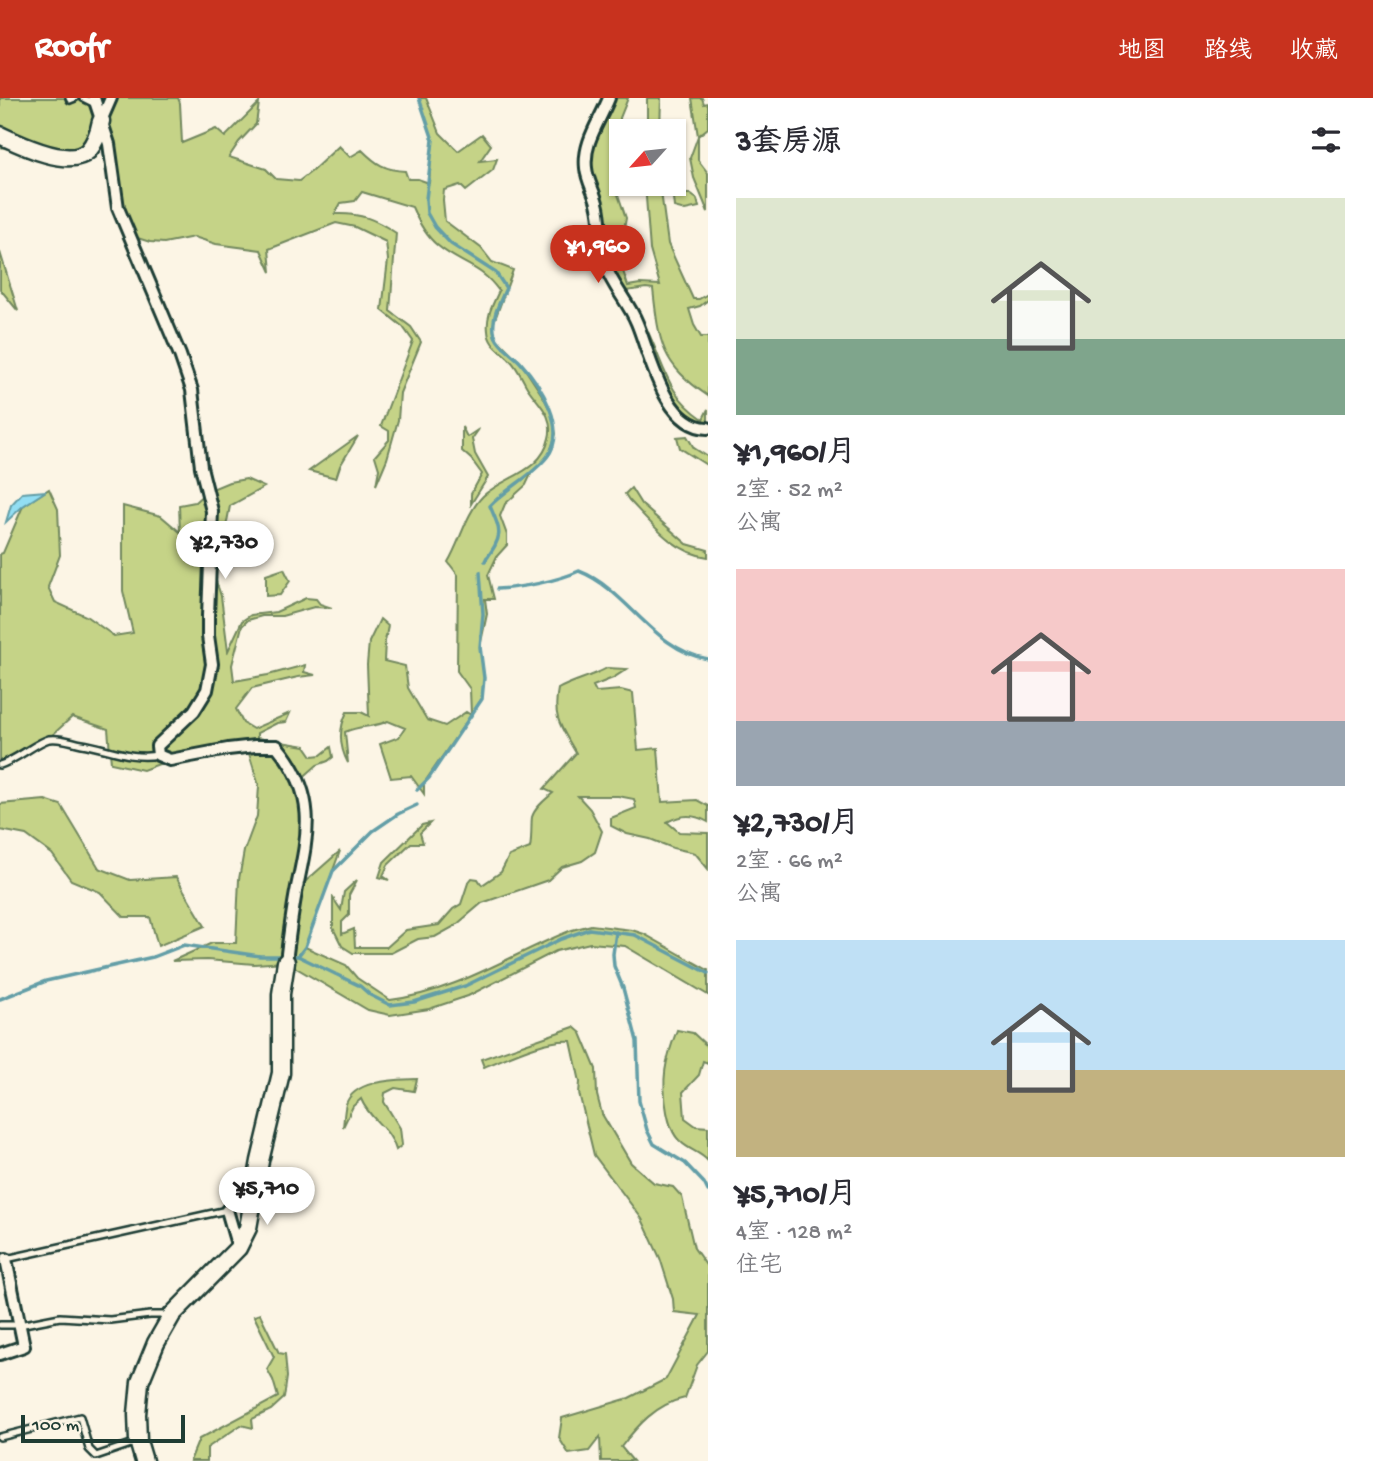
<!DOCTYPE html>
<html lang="zh">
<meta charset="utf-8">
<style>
body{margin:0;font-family:"Gochi Hand","LXGW WenKai TC",sans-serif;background:#f2f2f3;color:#2b2b33;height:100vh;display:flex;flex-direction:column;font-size:26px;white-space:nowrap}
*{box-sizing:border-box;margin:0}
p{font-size:23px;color:#7c7c81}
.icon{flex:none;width:38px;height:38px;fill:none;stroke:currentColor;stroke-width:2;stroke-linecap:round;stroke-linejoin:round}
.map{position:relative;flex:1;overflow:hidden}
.side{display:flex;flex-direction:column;background:#fff;width:665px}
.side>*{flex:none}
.needle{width:46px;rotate:243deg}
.tools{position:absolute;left:609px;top:21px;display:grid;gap:14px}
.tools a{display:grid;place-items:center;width:77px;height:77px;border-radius:0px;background:#fff;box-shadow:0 2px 5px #0004;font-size:35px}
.scale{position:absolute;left:21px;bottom:18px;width:164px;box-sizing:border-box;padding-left:7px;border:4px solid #1f3d34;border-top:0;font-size:19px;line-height:24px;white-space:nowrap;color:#1f3d34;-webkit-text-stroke:5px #fcf5e5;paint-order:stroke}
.price{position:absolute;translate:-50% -60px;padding:0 16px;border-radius:24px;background:#fff;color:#222;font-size:23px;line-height:46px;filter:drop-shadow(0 2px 4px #0008)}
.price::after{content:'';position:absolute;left:50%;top:42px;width:21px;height:16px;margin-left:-10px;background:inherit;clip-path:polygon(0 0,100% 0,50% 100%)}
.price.on{background:#c8321e;color:#fff}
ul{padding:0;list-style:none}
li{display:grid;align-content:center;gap:14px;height:371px;padding:0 28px}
li span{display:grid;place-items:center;height:217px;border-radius:0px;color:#555}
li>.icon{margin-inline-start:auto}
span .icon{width:126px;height:126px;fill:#fffc;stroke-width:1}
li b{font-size:30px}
h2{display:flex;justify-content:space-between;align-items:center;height:84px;padding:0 28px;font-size:30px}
header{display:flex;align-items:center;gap:42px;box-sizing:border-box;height:98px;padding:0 35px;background:#c8321e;color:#fff}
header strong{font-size:33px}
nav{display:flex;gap:38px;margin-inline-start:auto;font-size:24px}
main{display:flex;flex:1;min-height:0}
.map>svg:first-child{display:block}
</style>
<header>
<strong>Roofr</strong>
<nav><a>地图</a><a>路线</a><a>收藏</a></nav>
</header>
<main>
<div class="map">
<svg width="708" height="1363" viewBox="0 0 708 1363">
<rect width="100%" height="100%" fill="#fcf5e5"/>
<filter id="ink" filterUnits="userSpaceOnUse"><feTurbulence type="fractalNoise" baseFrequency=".0143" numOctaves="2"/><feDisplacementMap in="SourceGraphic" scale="14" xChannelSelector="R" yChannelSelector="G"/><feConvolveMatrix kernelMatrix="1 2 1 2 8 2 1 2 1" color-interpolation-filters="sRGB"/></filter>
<g filter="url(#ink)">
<g fill="#c5d387" stroke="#72885e" stroke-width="2">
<path d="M 0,0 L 94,0 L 101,22 L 111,0 L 178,0 L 180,5 L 182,45 L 216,31 L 225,39 L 259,5 L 256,26 L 239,44 L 229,59 L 266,71 L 276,81 L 299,83 L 312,73 L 339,48 L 350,59 L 362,52 C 376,66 385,72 405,73 L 408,81 L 418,81 L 429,85 L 433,42 L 419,0 L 426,0 L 440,35 L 458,53 L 482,36 L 491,47 L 480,63 L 497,61 L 493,72 L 466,93 L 460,87 L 444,92 L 443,102 L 445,123 L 481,150 L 492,164 L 513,172 L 493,227 L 495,239 L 521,265 L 544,300 L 552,316 L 556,336 L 549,357 L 532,374 L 526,387 L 505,406 L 500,418 L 507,437 L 507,447 L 497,458 L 488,477 L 494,501 L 485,501 L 487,516 L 480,549 L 484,580 L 482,601 L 424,685 L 424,696 L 411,678 L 391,680 L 380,646 L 399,639 L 405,630 L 388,623 C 374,630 360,627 345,634 L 348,665 C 339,648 338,632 347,614 L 361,614 L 369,618 L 367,567 L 369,544 L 380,521 L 388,528 L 385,543 L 384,563 L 405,568 L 408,590 L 427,622 L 445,628 L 466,614 L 471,617 L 470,591 L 457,573 L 458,477 L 448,464 C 460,444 466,415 483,398 C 505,378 542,374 549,340 C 555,317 537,305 527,289 C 521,279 518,270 510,262 C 501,252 489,248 488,233 C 486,218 493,206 499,193 C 480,166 459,166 437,147 C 425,137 418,123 412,109 L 362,94 L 355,103 L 341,105 L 335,116 C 361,115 375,121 396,135 L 390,213 L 411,229 L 421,244 L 400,295 L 398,322 L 387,361 L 376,387 L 379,371 L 375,358 L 389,342 L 389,333 L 381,328 L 413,243 L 403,229 L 382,212 L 388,162 L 386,144 L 355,129 L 336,125 L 269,151 L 271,174 L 261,152 L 216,146 L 194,139 L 164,145 L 150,144 L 128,137 L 102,25 L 87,54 L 21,54 L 0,49 Z"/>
<path d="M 609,0 L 628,0 L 620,20 L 620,51 L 614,63 L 612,79 L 626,120 L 620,152 L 622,170 L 628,188 L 640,186 L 660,187 L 650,152 L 645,86 L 660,86 L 668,146 L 693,201 L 699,201 L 708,196 L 708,202 L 700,208 L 689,211 L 694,227 L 701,239 L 708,239 L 708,298 C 661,266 659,245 653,191 L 646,190 L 626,193 C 634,207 643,222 649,236 C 666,273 668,297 703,321 L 708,311 L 708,330 L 702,329 L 668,302 L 636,223 L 605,167 L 586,49 Z"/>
<polygon points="647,0 661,0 660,33 647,33"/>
<polygon points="692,0 702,0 704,6 708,5 708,30 698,38 698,62 708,75 708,114 694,80 690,60 698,38"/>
<polygon points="679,96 690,96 697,101 699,109 685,112 674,109 673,100"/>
<polygon points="0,154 18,213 0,191"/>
<polygon points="462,329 467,339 479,331 472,341 475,356 488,379 471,406 471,396 482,376 471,361 462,353"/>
<polygon points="358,338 340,368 336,380 309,373"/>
<polygon points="687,338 694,350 708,359 708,368 680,350 677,339"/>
<path d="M 246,381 L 264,389 L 230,408 L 226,429 L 210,465 L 221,498 L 228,553 L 242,523 L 251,517 L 276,514 L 306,500 L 316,501 L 320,506 L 332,510 L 314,509 L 282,518 L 262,518 L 248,522 L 242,528 L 232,567 L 234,583 L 268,577 L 305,567 L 304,574 L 315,577 L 298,579 L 252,590 L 236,611 L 243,625 L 253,631 L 290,615 L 286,624 L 277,625 L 257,635 L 257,640 L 305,648 L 312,658 L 321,657 L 331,649 L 333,659 L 328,663 L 317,667 L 299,683 L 306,699 L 298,790 L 340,753 L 305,849 L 346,867 L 357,880 L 390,902 C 457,894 511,856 572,832 L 591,827 L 632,832 L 644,836 L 708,872 L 708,897 L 625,848 L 590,845 L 556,853 L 468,898 L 429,911 L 390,917 L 368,912 L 286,864 L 254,866 L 207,862 L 172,863 L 212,845 L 236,845 L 239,781 L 244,753 L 257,718 L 259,688 L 247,649 L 170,662 L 143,672 L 111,665 L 108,631 L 72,619 L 48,641 L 0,667 L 0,456 L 3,455 L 23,408 L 49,391 L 58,411 L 60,457 L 48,489 L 55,504 L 86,518 L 114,538 L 133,535 L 123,493 L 123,408 L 161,418 L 180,434 L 179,407 L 195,404 L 207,393 L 229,384 Z"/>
<path d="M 631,390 L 641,406 L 687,446 L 708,452 L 708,459 C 674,455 651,425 629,402 L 625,396 Z"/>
<polygon points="284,471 290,483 280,497 266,498 266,477"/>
<path d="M 607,570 L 627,571 L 613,580 L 593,588 L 596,594 L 621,592 L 633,595 L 638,652 L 658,650 L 662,704 L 697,702 L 708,708 L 708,724 C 694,716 682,716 667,724 L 679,734 L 708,735 L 708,771 L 695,755 L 673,750 L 650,741 L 627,736 L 611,728 L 611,720 L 636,710 L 634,701 L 618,698 L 578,698 L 590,711 L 602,733 L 595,754 L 582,763 L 562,769 L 548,782 L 482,805 L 455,828 L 435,839 L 418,841 L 391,855 L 353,855 L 342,848 L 333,830 L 333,800 L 341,812 L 344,794 L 357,782 L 349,797 L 349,817 L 342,824 L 342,836 L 354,831 L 355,849 L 387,849 L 406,832 L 439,827 L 453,811 L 461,806 L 468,785 L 472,780 L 478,781 L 482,787 L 501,774 L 509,758 L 530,750 C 532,740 531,724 532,719 C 535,709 546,701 553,695 L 544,691 L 576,655 C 562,630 552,621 558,591 C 574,582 591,579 607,570 Z"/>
<polygon points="45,702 61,707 99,770 130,782 176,779 205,828 158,848 150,819 124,819 100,794 71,782 52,756 26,737 0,732 0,706"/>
<polygon points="430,725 420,735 423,745 411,745 388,767 383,778 389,782 379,779 384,764 422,727"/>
<path d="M 574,929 L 581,935 L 596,971 L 597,997 L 602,1016 L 631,1065 L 654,1085 L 673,1089 L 682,1099 L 694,1150 L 708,1170 L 708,1253 L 697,1267 L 685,1300 C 656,1306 637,1328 621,1349 L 633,1363 L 601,1363 L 600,1339 L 589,1353 L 569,1356 L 559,1340 L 562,1320 L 629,1300 L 666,1281 L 700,1217 L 674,1214 L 673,1201 L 660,1160 L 642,1121 L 594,1057 L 579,995 L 580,984 L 571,943 C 545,941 509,959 484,969 L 481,961 Z"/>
<path d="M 677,932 L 693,935 L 708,949 L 708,965 L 703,963 L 699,977 L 683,994 L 685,1020 L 696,1028 L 708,1029 L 708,1063 C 700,1054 689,1052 681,1044 C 672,1037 669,1024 667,1014 C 661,981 665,963 677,932 Z"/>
<path d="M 417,981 L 414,993 L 395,990 L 385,995 L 384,1004 L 400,1030 L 402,1047 L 396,1052 C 390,1029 370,1023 361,1001 L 353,1008 L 343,1029 C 344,1022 344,1013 346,1006 C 355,981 396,982 417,981 Z"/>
<polygon points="260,1216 279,1255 285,1256 287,1279 284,1300 271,1312 252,1321 253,1330 241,1327 207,1350 207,1363 190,1363 199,1341 278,1299 273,1282 267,1271 274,1259 254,1218"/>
</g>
<polygon fill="#92def3" stroke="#649ea7" stroke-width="2" points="46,393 23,408 6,424 11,407 22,395"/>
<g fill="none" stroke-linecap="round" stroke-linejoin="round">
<g stroke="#649ea7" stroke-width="3.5">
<path d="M 419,0 L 433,42 L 426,101 L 427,115 L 435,129 L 451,146 L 496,175 L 506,190 C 500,204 490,222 495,237 C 498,247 512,256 520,264 C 540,286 569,331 547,359 C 531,379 507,390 490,408 C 502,436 503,437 485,463 L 487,459"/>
<path d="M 497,491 C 520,490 558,483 579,473 C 628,492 653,552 708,561"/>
<polyline points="417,692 429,680 482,601 484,580 480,549 483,516 480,474"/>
<polyline points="616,834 613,856 614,868 623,890 637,943 639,1003 647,1032 654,1046 685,1065 704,1085 708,1093"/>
<polyline points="298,858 305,849 333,773 373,733 398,716 417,707"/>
<polyline points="0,901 46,883 153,859 184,847 260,858 298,858 360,888 370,897 390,907 414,904 465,888 561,841 589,831 635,837 708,875"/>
</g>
<defs>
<g id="lane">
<polyline points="69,0 70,2 75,0"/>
<polyline points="83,0 93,5"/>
<path d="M 0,667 C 16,662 37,644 49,641 C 61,639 71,644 82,646 C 107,650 131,662 158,657"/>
<polyline points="6,1161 227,1112"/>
<polyline points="0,1227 19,1227 60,1219 110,1222 150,1217 169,1217"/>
<polyline points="0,1339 80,1319 89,1351 96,1358 137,1344"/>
</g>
<g id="street">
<path d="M 94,0 L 109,46 L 118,110 L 180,257 L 192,292 L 201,369 L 212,413 L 208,518 L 208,538 L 212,566 L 207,592 L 194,613 L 157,648 L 158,657 L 170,662 L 228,651 L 255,648 L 277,648 C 317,696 309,733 297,789 C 292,814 289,839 286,864"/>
<path d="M 609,0 C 600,23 583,44 586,70 C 587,82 594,93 597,105 C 603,125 599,149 606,169 C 613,189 629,205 637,225 C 650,256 664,329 708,330"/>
<polyline points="101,23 111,0"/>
<polyline points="227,1112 238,1150"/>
<polyline points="0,1256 24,1248 6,1161"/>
</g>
<g id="secondary">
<path d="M 0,37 C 19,46 69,71 88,53 C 95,45 99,33 101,23"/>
<polyline points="144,1363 138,1343 137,1316 140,1284 156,1245 172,1217 238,1150 248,1130 260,1063 281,975 281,896 286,864"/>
</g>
</defs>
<use href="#lane" stroke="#1f3d34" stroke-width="10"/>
<use href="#street" stroke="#1f3d34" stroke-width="16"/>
<use href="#secondary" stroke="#1f3d34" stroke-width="21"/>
<use href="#lane" stroke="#fcf5e5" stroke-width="5"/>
<use href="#street" stroke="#fcf5e5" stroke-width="10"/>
<use href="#secondary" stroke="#fcf5e5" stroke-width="16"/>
</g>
</g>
</svg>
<div class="tools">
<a><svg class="needle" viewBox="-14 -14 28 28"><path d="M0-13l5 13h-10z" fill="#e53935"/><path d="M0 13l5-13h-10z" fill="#7c7c81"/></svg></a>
</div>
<div class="scale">100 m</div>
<b class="price on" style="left:598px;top:187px">¥1,960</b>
<b class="price" style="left:225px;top:483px">¥2,730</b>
<b class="price" style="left:267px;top:1129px">¥5,710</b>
</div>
<section class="side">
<h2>3套房源<svg class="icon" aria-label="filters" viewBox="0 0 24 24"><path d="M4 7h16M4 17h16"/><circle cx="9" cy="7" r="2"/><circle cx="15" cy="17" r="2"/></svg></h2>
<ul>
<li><span style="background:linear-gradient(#dfe7d0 65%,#7fa58c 0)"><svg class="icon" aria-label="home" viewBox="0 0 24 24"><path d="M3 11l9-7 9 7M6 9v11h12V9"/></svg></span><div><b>¥1,960/月</b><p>2室 · 52 m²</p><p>公寓</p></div></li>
<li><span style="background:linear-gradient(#f6c9c9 70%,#9aa5b1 0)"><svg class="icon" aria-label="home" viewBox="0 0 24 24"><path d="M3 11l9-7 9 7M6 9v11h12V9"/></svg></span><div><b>¥2,730/月</b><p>2室 · 66 m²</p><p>公寓</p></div></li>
<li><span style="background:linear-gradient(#bfe0f5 60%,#c2b280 0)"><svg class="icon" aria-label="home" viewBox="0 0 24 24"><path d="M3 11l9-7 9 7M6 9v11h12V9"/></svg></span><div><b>¥5,710/月</b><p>4室 · 128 m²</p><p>住宅</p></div></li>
</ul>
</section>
</main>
